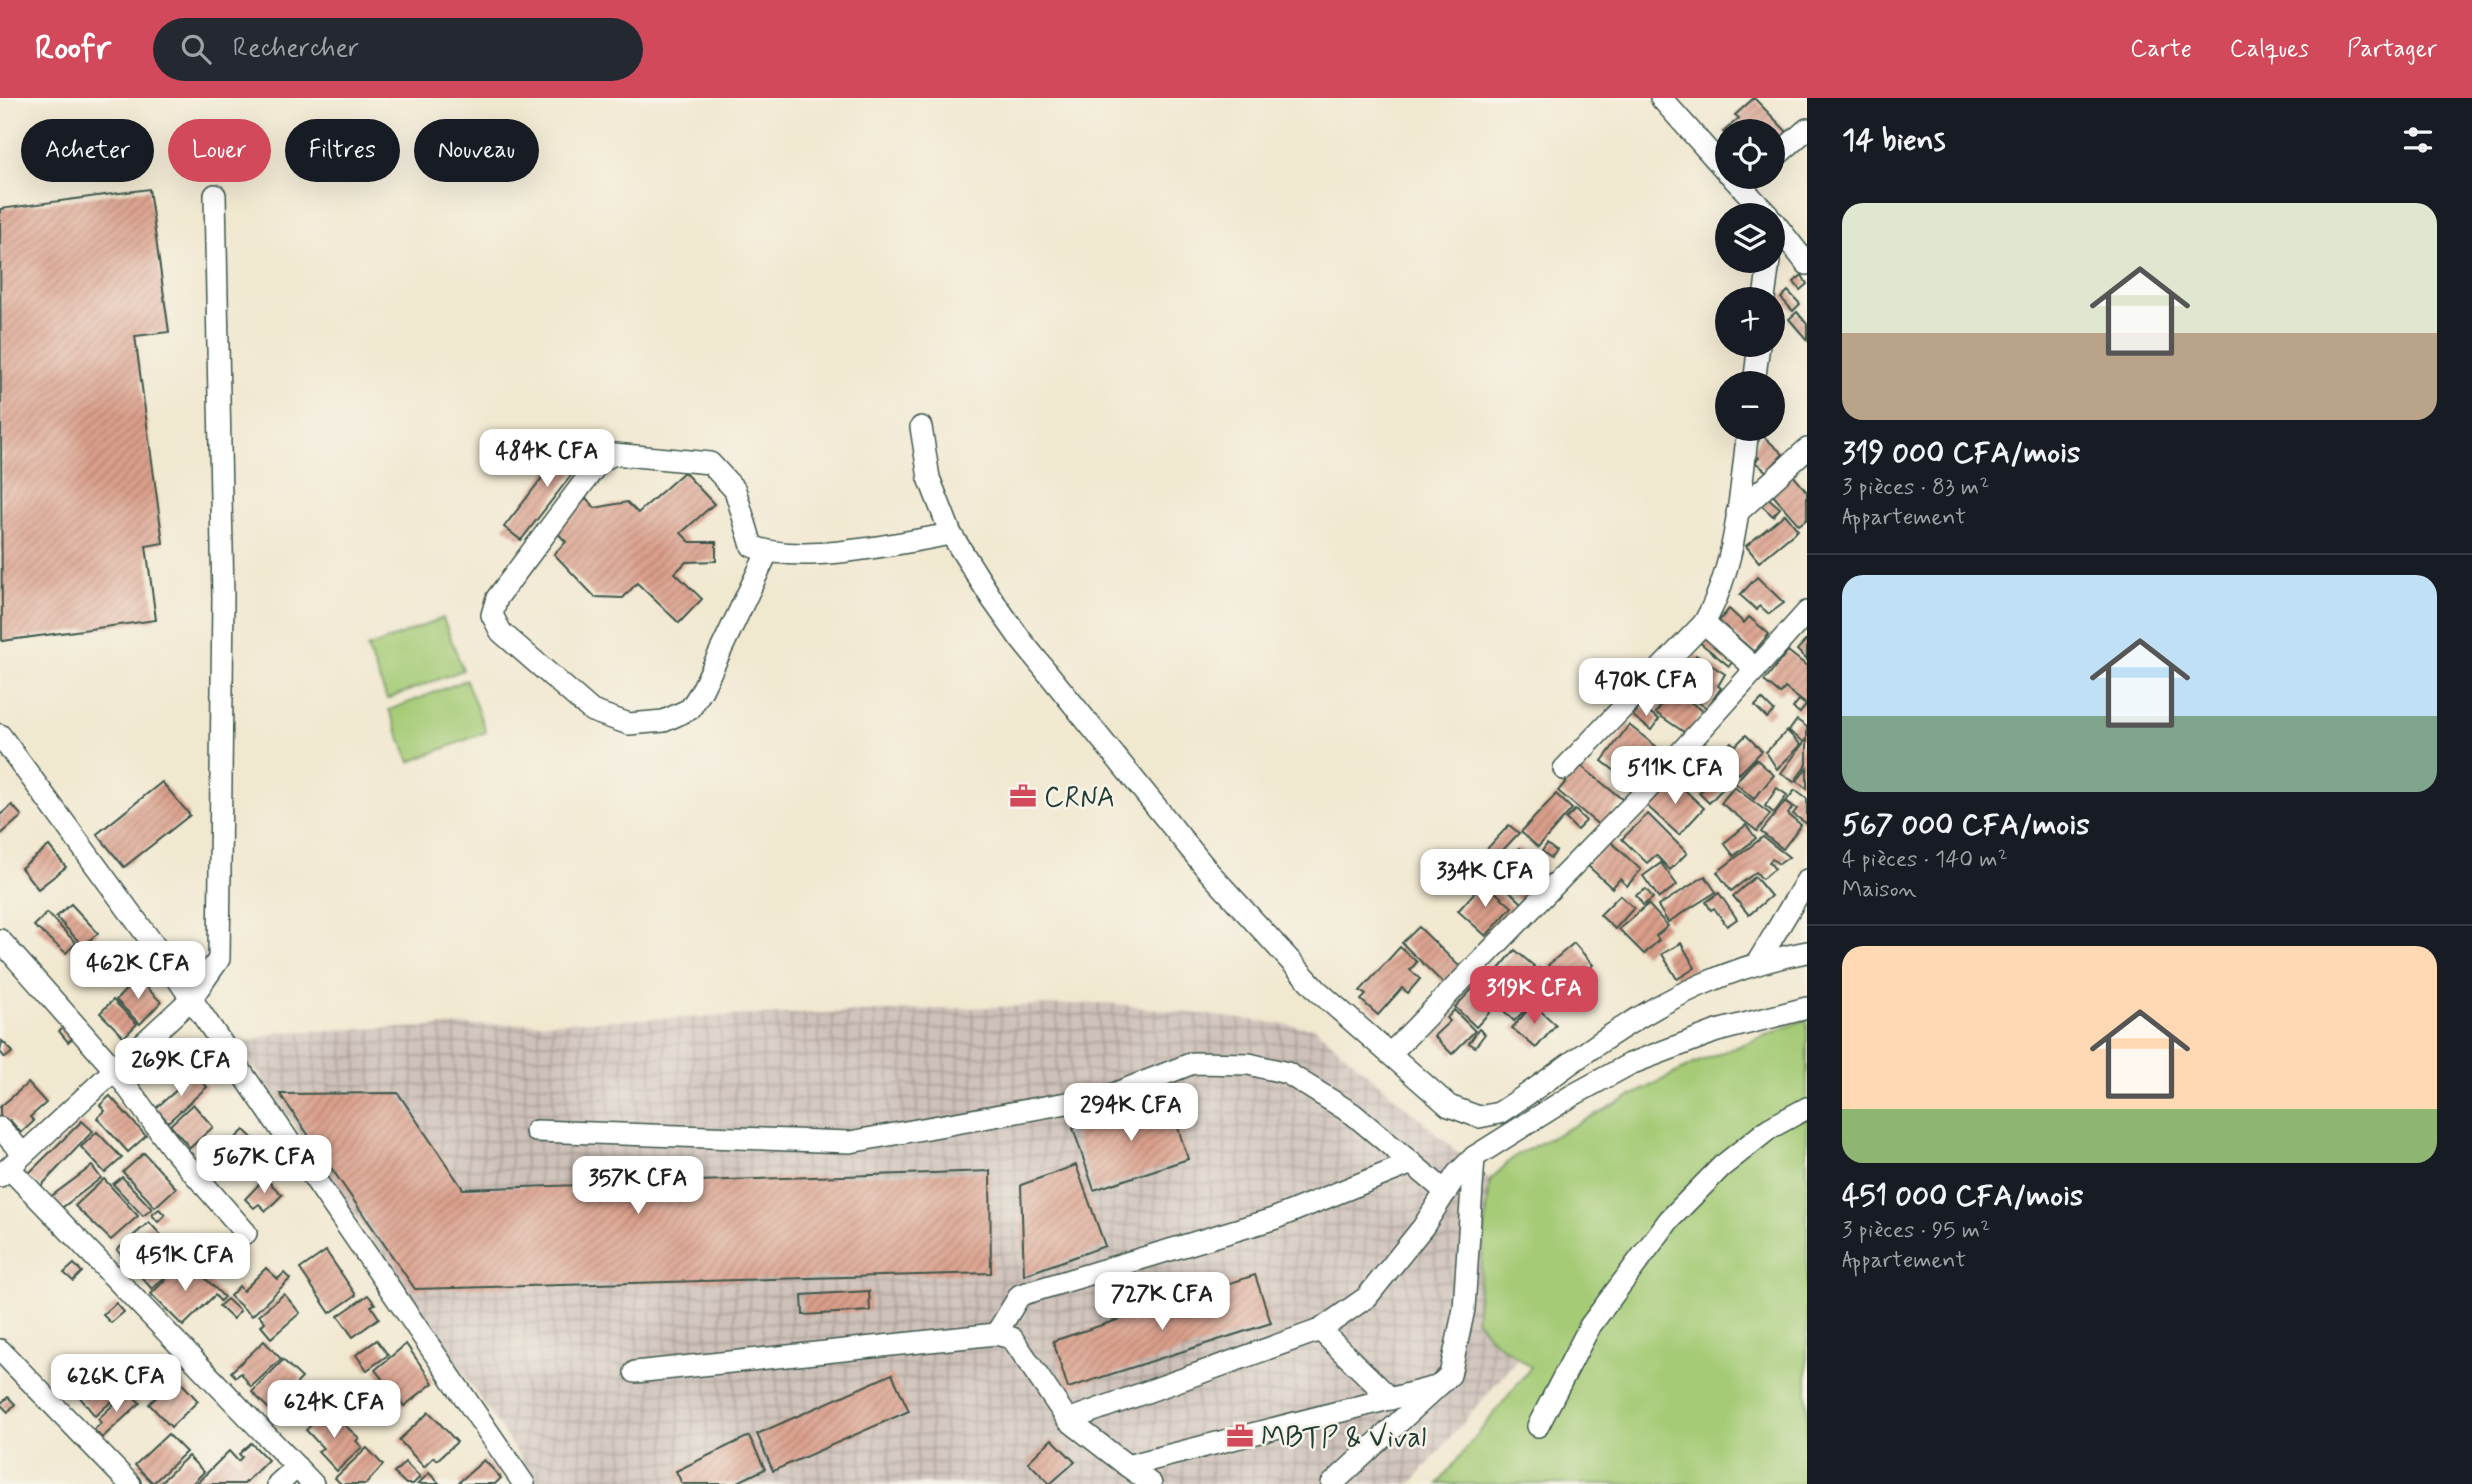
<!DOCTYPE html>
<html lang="fr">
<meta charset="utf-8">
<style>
body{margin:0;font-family:Mynerve,sans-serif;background:#242831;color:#f1f3f6;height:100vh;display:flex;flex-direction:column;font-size:26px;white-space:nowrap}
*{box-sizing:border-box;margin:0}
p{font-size:23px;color:#9ea1a6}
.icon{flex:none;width:38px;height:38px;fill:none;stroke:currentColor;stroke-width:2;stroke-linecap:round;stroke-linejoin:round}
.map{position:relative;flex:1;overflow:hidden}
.details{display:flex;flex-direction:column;background:#171b24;width:665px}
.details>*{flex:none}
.top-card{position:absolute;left:21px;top:21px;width:665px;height:63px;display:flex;gap:14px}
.buttons{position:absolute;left:1715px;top:21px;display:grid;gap:14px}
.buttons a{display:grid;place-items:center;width:70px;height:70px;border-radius:50%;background:#171b24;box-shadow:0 7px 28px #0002;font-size:35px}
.price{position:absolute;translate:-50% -60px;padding:0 16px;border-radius:14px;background:#fff;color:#222;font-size:23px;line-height:46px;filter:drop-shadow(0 2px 4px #0008)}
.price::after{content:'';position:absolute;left:50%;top:42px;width:21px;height:16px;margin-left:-10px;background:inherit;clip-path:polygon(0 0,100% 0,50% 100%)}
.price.on{background:#d1495b;color:#fff}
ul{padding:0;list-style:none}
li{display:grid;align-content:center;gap:14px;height:371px;padding:0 35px}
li+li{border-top:2px solid #363941}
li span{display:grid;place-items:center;height:217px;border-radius:21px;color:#555}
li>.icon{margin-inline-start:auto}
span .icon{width:126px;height:126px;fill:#fffc;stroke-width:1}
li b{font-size:30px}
h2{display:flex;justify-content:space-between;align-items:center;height:84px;padding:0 35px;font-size:30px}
.tag{padding:0 24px;border-radius:32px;background:#171b24;box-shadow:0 7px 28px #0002;font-size:24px;line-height:63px}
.tag.on{background:#d1495b;color:#fff}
header{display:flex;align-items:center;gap:42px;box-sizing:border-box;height:98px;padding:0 35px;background:#d1495b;color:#fff}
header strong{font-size:33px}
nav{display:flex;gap:38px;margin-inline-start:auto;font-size:24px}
.search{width:490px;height:63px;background:#242831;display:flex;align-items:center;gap:18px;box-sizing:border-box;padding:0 24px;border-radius:38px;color:#9ea1a6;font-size:26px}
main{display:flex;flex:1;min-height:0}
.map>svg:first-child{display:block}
</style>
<header>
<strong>Roofr</strong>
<div class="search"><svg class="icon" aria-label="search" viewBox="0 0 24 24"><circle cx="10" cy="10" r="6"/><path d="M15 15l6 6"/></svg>Rechercher</div>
<nav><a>Carte</a><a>Calques</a><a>Partager</a></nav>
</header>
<main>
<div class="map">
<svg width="1807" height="1386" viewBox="0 0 1807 1386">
<defs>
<pattern id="industrial-grid" width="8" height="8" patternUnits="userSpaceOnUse" patternTransform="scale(1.75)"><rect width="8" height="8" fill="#cec1b9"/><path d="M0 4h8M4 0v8" fill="none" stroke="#a79e97"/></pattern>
<pattern id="building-hatch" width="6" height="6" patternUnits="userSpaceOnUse" patternTransform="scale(1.75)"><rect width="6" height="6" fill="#db9f8b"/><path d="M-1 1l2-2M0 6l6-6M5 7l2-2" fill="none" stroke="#b18372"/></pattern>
</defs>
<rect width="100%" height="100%" fill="#f7f3e8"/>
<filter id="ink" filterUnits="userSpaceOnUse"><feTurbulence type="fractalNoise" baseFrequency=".0143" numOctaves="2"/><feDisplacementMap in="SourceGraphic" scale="14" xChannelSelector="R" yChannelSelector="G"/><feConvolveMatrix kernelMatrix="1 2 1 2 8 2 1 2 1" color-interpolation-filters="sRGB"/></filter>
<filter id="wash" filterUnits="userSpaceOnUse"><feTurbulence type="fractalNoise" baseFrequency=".00686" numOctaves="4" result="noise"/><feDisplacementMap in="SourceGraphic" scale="28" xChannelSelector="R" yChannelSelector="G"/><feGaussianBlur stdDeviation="1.57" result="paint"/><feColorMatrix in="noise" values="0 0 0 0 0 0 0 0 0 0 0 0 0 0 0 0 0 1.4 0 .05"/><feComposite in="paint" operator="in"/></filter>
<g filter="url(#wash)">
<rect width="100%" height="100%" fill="#f1e8d0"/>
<polygon fill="url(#industrial-grid)" points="1107,905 1315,930 1490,1082 1476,1221 1493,1242 1517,1261 1411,1386 538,1386 239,946 280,934"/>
<g fill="#a5cb76" stroke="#628455" stroke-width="2">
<polygon points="443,520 463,572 387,601 367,550"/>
<polygon points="466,582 486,634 410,664 389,612"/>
<polygon points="1807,921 1807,1386 1438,1386 1531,1269 1493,1242 1476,1221 1490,1082 1515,1058 1693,966"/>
</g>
<g id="blocks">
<g fill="url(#building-hatch)">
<polygon points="1754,0 1787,34 1773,46 1773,33 1727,33 1727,38 1723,34 1739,20 1735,17"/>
<polygon points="149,91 169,234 135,238 163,445 146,448 156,522 2,543 0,111"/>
<polygon points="1802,177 1807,186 1800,192 1794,184"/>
<polygon points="1788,193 1800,206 1793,213 1781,200"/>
<polygon points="1797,214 1807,226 1807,242 1789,221"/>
<polygon points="1762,337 1783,356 1767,374 1755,364 1759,360 1752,353"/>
<polygon points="573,340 590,353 521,442 504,429"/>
<polygon points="684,374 714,406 681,435 690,444 716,444 716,463 686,464 675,475 702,501 679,525 637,485 623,500 595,499 554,456 566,444 554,431 586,400 595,410 627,404 638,415"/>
<polygon points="1793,377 1807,394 1807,421 1799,427 1772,396"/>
<polygon points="1767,399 1780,410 1773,418 1760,406"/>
<polygon points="1785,416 1798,432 1759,464 1746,448"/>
<polygon points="1757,479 1784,505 1769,516 1760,508 1757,512 1740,497"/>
<polygon points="1729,511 1744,525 1749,519 1769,536 1754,554 1719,523"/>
<polygon points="1705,534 1736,559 1729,568 1698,543"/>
<polygon points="1807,541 1807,562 1797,552"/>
<polygon points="1788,553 1807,568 1807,607 1785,590 1780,596 1764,583"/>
<polygon points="1696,557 1725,576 1718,588 1721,590 1707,610 1673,588"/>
<polygon points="1672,591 1703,613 1687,636 1656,615"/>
<polygon points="1762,601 1774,613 1767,620 1755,608"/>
<polygon points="1799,602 1806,607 1800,615 1793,610"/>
<polygon points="1640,608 1659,621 1651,632 1633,618"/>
<polygon points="1797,622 1807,629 1807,666 1794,684 1781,675 1806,642 1804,644 1789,633"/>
<polygon points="1629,627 1662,653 1635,688 1602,663"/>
<polygon points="1787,633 1801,647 1777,671 1766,654"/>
<polygon points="1746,637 1762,653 1739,676 1719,656 1731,644 1735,648"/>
<polygon points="1756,661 1774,677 1754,701 1735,685"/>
<polygon points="1580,667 1623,702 1601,729 1558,693"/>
<polygon points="1807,670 1807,691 1797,683"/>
<polygon points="1723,671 1733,680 1709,705 1699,695"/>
<polygon points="1672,680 1704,710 1679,737 1646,707"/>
<polygon points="162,684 190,717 124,769 97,736"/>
<polygon points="1734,689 1770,716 1757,733 1721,705"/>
<polygon points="1777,690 1787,697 1774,715 1765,708"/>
<polygon points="1795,692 1807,701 1807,726 1793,716 1797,711 1786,703"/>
<polygon points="1556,696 1572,711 1538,749 1521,734"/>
<polygon points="1785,704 1792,710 1788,716 1801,727 1783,751 1761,734"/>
<polygon points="12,707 22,718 0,737 0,717"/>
<polygon points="1575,712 1586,723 1577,732 1566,721"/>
<polygon points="1648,716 1687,755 1670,772 1656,757 1647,765 1622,741"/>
<polygon points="1509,727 1519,735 1483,773 1474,765"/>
<polygon points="1746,727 1756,740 1734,758 1724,745"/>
<polygon points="1763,739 1789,759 1779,766 1772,761 1769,764 1775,771 1762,781 1756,774 1731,793 1717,774"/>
<polygon points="1610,743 1641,772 1627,788 1620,781 1612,790 1587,767"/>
<polygon points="1547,746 1556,753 1551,760 1542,753"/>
<polygon points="49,748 66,769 38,791 21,770"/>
<polygon points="1519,750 1551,781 1525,808 1493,777"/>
<polygon points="1661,765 1677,787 1659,800 1643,778"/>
<polygon points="1705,778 1716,794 1668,824 1658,808"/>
<polygon points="1755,779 1771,798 1749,817 1733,798"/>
<polygon points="1484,784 1512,809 1486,838 1458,813"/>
<polygon points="1646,791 1653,800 1643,807 1636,797"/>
<polygon points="1719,795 1737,821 1727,828 1714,810 1711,812 1706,804"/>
<polygon points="1620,797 1634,810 1615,831 1600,817"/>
<polygon points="71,806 98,835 83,848 56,819"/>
<polygon points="1648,806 1668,828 1656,838 1659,842 1644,856 1619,831"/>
<polygon points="47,815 76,845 66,855 34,828"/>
<polygon points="1419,829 1463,872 1446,888 1402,845"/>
<polygon points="1574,845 1593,867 1567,890 1548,867"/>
<polygon points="1681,845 1695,870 1677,881 1662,856"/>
<polygon points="1400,849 1417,864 1410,872 1420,881 1408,895 1402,890 1378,917 1361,902 1366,897 1360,893"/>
<polygon points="1515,852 1534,868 1512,894 1493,878"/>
<polygon points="1539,870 1555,885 1544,897 1528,881"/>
<polygon points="137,880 161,904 140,926 116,902"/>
<polygon points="1479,884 1499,904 1476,929 1455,909"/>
<polygon points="1518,893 1531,906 1514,923 1501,910"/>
<polygon points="113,902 137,926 124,939 100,915"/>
<polygon points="1533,906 1556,927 1536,950 1512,930"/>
<polygon points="1454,912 1475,933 1452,956 1434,938 1450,923 1447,920"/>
<polygon points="67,926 77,936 68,944 59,933"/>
<polygon points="1479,931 1485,936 1475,949 1469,945"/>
<polygon points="2,943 13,954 5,960 0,954"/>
<polygon points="210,957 224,977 212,984 199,964"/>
<polygon points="195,976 207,989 168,1024 156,1010"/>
<polygon points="28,985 46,1005 30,1019 34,1023 21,1035 10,1022 4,1026 0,1021 0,1009"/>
<polygon points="398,995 463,1091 990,1073 991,1175 415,1191 280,996"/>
<polygon points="110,998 146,1038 128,1054 97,1020 105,1013 100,1007"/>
<polygon points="1168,999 1188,1061 1094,1092 1073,1030"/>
<polygon points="193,1006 213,1029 190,1050 170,1027"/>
<polygon points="82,1023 93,1033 40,1089 27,1077"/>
<polygon points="244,1032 275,1062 257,1079 246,1069 239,1077 216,1059"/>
<polygon points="97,1034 122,1060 105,1075 81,1049"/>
<polygon points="144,1055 176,1090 155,1109 123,1074"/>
<polygon points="211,1057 217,1063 207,1072 201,1066"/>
<polygon points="1076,1067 1105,1148 1024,1177 1021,1087"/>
<polygon points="92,1068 101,1080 59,1112 49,1100"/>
<polygon points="122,1079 152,1111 143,1118 113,1086"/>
<polygon points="265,1080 282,1097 266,1113 259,1106 254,1110 245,1101"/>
<polygon points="104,1081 138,1118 111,1142 75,1108"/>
<polygon points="159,1111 165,1117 158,1124 152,1117"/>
<polygon points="149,1124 184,1162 152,1191 117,1152"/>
<polygon points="326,1153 356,1197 330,1215 300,1171"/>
<polygon points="186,1161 224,1199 220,1203 215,1197 183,1228 151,1196"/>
<polygon points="74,1166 82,1174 73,1183 64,1175"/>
<polygon points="266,1170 278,1181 284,1175 290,1181 252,1218 230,1198 239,1188 243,1193"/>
<polygon points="1255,1177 1271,1225 1068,1290 1053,1243"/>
<polygon points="869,1193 870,1213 803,1217 802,1197"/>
<polygon points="284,1196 300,1215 271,1240 261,1228 265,1224 259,1217"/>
<polygon points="368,1197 375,1206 371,1208 379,1220 353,1239 338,1218"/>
<polygon points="227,1201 240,1213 233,1221 219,1208"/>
<polygon points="116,1205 124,1214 111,1225 103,1217"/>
<polygon points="377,1242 388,1257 367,1272 356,1257"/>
<polygon points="264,1243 281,1261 251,1289 241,1275 236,1279 231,1274"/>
<polygon points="406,1246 433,1285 404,1308 375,1272"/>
<polygon points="283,1262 302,1280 270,1312 252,1294"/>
<polygon points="69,1272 83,1287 75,1295 60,1280"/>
<polygon points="111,1274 126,1291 95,1318 78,1297 98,1280 101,1283"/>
<polygon points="892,1276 909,1313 773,1373 757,1336"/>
<polygon points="177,1280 198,1303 171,1329 149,1306"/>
<polygon points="128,1293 140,1305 102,1340 94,1332 101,1325 98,1321"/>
<polygon points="8,1299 15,1306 8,1314 0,1306"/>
<polygon points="328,1312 359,1340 356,1343 362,1349 337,1373 318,1353 323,1350 306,1332"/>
<polygon points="429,1314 457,1344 437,1362 434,1359 424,1369 399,1342"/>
<polygon points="168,1336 186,1354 153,1385 135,1367"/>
<polygon points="749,1338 765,1371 734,1386 682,1386 676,1373"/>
<polygon points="1052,1341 1075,1364 1050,1386 1028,1364"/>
<polygon points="251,1345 268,1362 244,1386 196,1386 229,1353 238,1363 242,1359 239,1356"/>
<polygon points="367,1350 383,1367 366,1386 341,1386 335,1380"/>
<polygon points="188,1358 204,1374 192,1386 159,1386"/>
<polygon points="484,1362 501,1380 495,1386 457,1386"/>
<polygon points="405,1364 420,1379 413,1386 406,1386 394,1375"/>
<polygon points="429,1375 440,1386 418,1386"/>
</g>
</g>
</g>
<g filter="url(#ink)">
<use href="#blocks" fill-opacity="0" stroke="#3e574b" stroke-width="2"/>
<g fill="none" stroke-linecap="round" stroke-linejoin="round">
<defs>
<g id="minor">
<polyline points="1661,0 1727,74"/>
<polyline points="1773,61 1807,31"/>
<polyline points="1732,79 1768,117"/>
<polyline points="1774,124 1807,166"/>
<polyline points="1764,201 1769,163"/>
<polyline points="1754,285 1759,247"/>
<path d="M 921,329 L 929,380 L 951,436 L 992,501 L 1021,542 L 1209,774 L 1318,893 L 1449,1008 L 1479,1019 L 1499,1015 C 1536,992 1569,965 1605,941 C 1669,898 1731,868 1807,854"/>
<polyline points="1737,415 1807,351"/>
<path d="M 767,455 L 702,592 L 690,611 L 664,623 L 629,626 L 592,613 L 501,534 L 492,517 L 497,500 L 599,364 L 614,356 L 710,365 L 735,392 L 752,448 C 798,468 901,445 951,436"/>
<polyline points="1704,525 1756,571"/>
<polyline points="0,637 162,858 524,1386"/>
<path d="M 1564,671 L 1704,525 C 1737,467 1740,396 1748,331"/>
<polyline points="0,842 114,971 172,1050 246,1135"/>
<polyline points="1759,862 1807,782"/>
<polyline points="1390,956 1644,695 1807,514"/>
<polyline points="0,1030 23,1056"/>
<polyline points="536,1033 850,1044 1111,997 1193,965 1249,966 1287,975 1353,1016 1446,1094"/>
<polyline points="9,1070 313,1386"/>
<polyline points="0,1078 191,901 219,861 223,500 215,97"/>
<polyline points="1320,1232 1391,1301"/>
<polyline points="996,1236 1020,1197 1273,1121 1412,1065"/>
<polyline points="0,1252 130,1386"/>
<polyline points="635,1274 996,1236 1012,1240 1068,1322 1151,1386"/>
<polyline points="1068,1322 1320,1232 1367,1199 1423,1129 1457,1076 1474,1059 1573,997 1630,966 1717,933 1807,910"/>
<polyline points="1538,1328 1590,1228 1669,1122 1721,1069 1770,1030 1807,1010"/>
<polyline points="1127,1368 1432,1290"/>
<polyline points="278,1386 297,1369"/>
<polyline points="1332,1386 1450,1277 1464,1211 1474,1059"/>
</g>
</defs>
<use href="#minor" stroke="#3e574b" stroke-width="24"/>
<use href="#minor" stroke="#fff" stroke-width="21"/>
</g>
</g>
<defs>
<symbol id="office-bare" viewBox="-9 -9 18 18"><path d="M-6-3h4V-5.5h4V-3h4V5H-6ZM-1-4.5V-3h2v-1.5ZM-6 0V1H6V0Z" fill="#d1495b" stroke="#f7f3e8" stroke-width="2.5" paint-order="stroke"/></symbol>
</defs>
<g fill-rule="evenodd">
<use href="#office-bare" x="1004" y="679" width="38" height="38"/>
<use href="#office-bare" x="1221" y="1319" width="38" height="38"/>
</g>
<g text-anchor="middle" stroke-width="5" stroke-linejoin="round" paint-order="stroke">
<g font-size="28" fill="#1f3d34" stroke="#f7f3e8" text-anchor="start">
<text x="1044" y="708">CRNA</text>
<text x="1261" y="1348">MBTP &amp; Vival</text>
</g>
</g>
</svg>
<div class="buttons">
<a><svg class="icon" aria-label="locate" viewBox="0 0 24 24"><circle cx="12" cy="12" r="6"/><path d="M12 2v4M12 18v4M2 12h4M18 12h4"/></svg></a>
<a><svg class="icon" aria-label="layers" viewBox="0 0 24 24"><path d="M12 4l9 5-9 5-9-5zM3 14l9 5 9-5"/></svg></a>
<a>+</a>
<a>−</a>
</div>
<b class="price" style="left:547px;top:391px">484K CFA</b>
<b class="price" style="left:1646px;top:620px">470K CFA</b>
<b class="price" style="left:1675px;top:708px">511K CFA</b>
<b class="price" style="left:1485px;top:811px">334K CFA</b>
<b class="price" style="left:138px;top:903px">462K CFA</b>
<b class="price on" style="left:1534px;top:928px">319K CFA</b>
<b class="price" style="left:181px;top:1000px">269K CFA</b>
<b class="price" style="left:1131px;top:1045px">294K CFA</b>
<b class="price" style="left:264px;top:1097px">567K CFA</b>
<b class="price" style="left:638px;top:1118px">357K CFA</b>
<b class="price" style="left:185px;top:1195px">451K CFA</b>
<b class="price" style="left:1162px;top:1234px">727K CFA</b>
<b class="price" style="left:116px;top:1316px">626K CFA</b>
<b class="price" style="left:334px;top:1342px">624K CFA</b>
<div class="top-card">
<a class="tag">Acheter</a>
<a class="tag on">Louer</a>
<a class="tag">Filtres</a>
<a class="tag">Nouveau</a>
</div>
</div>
<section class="details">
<h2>14 biens<svg class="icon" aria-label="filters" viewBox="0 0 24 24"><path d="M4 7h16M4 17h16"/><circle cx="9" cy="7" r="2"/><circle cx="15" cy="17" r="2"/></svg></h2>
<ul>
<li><span style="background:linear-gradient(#dfe7d0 60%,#b9a48a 0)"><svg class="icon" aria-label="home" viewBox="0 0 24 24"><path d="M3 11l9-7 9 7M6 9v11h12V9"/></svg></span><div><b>319 000 CFA/mois</b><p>3 pièces · 83 m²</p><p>Appartement</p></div></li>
<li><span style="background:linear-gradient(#bfe0f5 65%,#7fa58c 0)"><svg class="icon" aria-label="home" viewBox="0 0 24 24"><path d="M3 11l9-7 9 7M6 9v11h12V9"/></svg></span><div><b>567 000 CFA/mois</b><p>4 pièces · 140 m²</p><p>Maison</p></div></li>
<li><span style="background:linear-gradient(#ffd9b3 75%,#8fb573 0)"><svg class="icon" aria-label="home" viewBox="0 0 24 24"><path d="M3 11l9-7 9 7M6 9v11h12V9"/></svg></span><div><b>451 000 CFA/mois</b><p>3 pièces · 95 m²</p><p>Appartement</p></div></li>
</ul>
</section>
</main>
